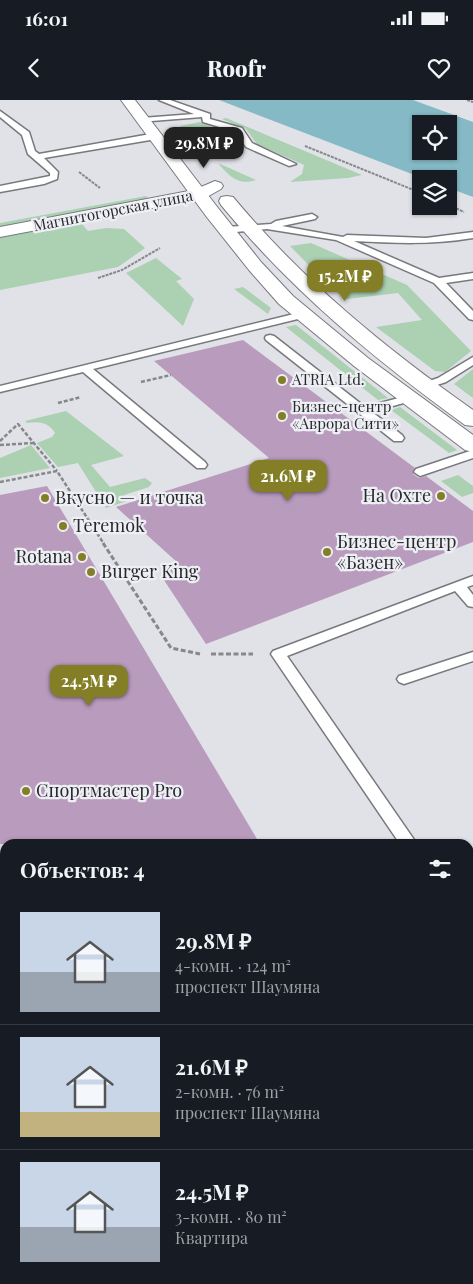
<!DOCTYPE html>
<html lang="ru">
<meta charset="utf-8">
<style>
body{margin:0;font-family:"Playfair Display",serif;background:#20242c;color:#f1f3f6;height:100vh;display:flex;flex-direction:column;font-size:19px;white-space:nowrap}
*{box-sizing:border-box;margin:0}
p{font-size:16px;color:#9ea1a6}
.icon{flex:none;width:28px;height:28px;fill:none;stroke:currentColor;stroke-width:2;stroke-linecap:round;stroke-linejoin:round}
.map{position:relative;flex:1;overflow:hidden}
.details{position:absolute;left:0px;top:739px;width:474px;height:446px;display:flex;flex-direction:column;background:#171b24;border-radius:15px 15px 0 0;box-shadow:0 1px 4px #0004}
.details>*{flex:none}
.fabs{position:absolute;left:412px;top:15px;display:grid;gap:10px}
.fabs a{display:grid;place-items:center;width:45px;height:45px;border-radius:0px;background:#171b24;box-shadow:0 1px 4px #0004;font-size:25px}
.price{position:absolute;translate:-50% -42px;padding:0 11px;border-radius:10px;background:#847f27;color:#fff;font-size:16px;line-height:32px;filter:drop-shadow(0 1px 2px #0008)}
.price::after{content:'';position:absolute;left:50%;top:30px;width:15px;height:11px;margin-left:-8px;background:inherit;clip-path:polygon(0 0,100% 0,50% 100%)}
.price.on{background:#222;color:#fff}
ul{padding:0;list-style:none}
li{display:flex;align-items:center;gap:15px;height:125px;padding:0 20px}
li+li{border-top:1px solid #363941}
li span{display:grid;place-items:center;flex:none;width:140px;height:100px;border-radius:0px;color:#555}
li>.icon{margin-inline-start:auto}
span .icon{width:60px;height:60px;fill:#fffc;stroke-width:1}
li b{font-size:21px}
h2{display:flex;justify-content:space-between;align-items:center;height:60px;padding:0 20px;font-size:21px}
.status{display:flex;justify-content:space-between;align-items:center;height:35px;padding:0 25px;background:#171b24;direction:ltr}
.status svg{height:14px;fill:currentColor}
header{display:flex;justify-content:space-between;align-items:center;height:65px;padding:0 20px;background:#171b24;font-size:22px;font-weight:800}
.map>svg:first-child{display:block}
</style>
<div class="status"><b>16:01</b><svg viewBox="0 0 49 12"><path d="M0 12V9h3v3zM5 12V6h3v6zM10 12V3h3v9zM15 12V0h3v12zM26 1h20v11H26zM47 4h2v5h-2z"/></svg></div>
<header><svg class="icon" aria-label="back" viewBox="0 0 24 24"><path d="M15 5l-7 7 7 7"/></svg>Roofr<svg class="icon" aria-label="heart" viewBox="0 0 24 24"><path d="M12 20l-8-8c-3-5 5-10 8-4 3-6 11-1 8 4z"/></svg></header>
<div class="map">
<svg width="473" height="1184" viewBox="0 0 473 1184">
<rect width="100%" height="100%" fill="#e0e2e7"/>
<g fill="#acd0b2">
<polygon points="226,18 362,75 348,78 290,82 302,74 304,65 257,44 246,29 222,19"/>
<polygon points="200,22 220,31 199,33 203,39 199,45 180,26"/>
<path d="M 218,63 L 256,80 C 238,86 229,76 218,63 Z"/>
<polygon points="146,96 149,99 0,127 0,123"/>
<polygon points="80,122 88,131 106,128 124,129 145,148 118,167 0,190 0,137"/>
<polygon points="311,143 407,185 471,251 445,272 435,271 376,227 422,220 398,193 347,199 330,187 290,146"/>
<polygon points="156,158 182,179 176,181 194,199 183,226 126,173"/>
<polygon points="243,187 271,208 268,214 234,189"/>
<polygon points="296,225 388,298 378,300 286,227"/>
<polygon points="473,269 473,298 454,284"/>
<polygon points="400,307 457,350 449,353 391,310"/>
<path d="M 66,311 L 124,356 L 91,365 L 110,387 L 145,378 L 152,383 L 149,387 L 124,395 L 127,401 L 106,408 L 78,363 L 58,367 L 37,343 L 52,337 L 55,333 C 49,322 38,321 27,323 L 25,321 Z"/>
<polygon points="31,345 50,368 0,378 0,358"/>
<polygon points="458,375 473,386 473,393 462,397 441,381"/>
</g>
<path fill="#84b9c5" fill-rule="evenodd" d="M 219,0 L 413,0 L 473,22 L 473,97 L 449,88 L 449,79 L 425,79 ZM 421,24 L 449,24 L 449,51 L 421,51 Z"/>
<g fill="#b99bbd">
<polygon points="243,240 415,368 413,374 419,378 426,376 473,411 473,442 206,544 162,477 178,463 116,407 269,358 154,261"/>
<polygon points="47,386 131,527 260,744 0,744 0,395"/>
</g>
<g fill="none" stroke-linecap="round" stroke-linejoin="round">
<defs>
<g id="lane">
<polygon points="159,0 170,0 210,14 210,19 242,28 252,43 296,64 289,66 246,47 236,32 203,22 202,17 139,22 138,20 142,18 194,14"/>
<polygon points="0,11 29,32 35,51 39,54 156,33 160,36 156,39 44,58 58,72 57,79 44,84 0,92 0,86 50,76 50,73 28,54 22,35 0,17"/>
<path d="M 312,114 L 317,117 L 315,119 L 282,126 L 343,137 L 347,135 L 426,138 L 473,132 L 473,138 C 433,145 394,143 354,141 L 439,178 L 473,173 L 473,179 L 446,183 L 473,211 L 473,220 L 469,219 L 434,183 L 336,140 L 267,129 L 226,133 L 221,130 L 226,127 L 271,124 L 276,121 Z"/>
<polygon points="302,212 307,215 306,217 93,269 205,362 207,365 205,368 197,368 83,272 0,292 0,286"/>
<polygon points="270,235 274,236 365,307 410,295 414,296 416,298 414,300 372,312 402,335 404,338 402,341 394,341 266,240 265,238 266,236"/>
<polygon points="473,257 473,265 446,282 425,289 419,286 421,284 438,278"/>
<polygon points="473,350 473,358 420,376 414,372 416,369"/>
<polygon points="473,476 473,485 467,487 473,495 473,507 468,506 455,491 287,556 417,744 400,744 271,554 273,551"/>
<polygon points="473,552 473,561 404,584 399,582 397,579 399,576"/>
<polygon points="469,824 473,826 473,845 469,843"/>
<polygon points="5,895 5,910 0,911 0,896"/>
</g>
<polygon id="street" points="215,81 221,83 223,86 221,89 205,98 0,137 0,127 194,90"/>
<g id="secondary">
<polygon points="121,0 135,0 218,108 261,162 293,196 368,258 473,335 473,352 465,350 354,266 279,204 249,170 206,116"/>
<path d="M 227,96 L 233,97 C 303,181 385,248 473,310 L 473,326 L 465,325 C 374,259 293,192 221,105 L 219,101 L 221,97 Z"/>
</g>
</defs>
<use href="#lane" stroke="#78797e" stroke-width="3"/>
<use href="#street" stroke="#78797e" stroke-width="2"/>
<use href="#secondary" stroke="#78797e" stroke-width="2"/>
<g stroke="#86888b" stroke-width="2" stroke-dasharray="3 1" stroke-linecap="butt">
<polyline points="467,0 473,2"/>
<polyline points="305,46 421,93"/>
<polyline points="79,72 100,88"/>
<polyline points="449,105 464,112"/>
<polyline points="98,178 122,170 160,148"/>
</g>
<g stroke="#86888b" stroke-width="2.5" stroke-dasharray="4 2" stroke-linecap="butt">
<polyline points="141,282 171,275"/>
<polyline points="58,303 81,297"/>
<polyline points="0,341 18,324 57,371"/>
<polyline points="0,345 33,343"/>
<polyline points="0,382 57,371 104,444"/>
</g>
<g stroke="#86888b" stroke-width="3" stroke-dasharray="5 2.5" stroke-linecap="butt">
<polyline points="103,443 171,548 200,554"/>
<polyline points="211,554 253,554"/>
</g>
<use href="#lane" fill="#fff" fill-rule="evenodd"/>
<use href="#street" fill="#fff" fill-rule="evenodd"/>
<use href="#secondary" fill="#fff" fill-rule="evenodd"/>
</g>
<g fill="#847f27" stroke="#eeeff5" stroke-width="2">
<circle cx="282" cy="280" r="5"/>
<circle cx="282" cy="316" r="5"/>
<circle cx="441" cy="396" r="5"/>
<circle cx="45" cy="398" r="5"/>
<circle cx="63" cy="426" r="5"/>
<circle cx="327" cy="452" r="5"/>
<circle cx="82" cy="457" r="5"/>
<circle cx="91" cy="472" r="5"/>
<circle cx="26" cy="691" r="5"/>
</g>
<g text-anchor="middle" stroke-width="4.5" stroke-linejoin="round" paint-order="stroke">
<g font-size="15" fill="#28292b" stroke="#eeeff5">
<text transform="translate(113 111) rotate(-11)" y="5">Магнитогорская улица</text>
</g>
<g font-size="15" fill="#28292b" stroke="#eeeff5" text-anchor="start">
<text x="292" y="285">ATRIA Ltd.</text>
<text x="292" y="312">Бизнес-центр<tspan x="292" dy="17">«Аврора Сити»</tspan></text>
</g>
<g font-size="18" fill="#28292b" stroke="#eeeff5" text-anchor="start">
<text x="431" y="402" text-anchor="end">На Охте</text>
<text x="55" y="404">Вкусно — и точка</text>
<text x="73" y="432">Teremok</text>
<text x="337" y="448">Бизнес-центр<tspan x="337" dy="21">«Базен»</tspan></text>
<text x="72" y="463" text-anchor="end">Rotana</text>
<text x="101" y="478">Burger King</text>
<text x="36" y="697">Спортмастер Pro</text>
</g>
</g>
</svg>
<div class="fabs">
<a><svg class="icon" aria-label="locate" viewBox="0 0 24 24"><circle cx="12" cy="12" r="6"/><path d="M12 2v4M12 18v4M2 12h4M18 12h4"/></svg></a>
<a><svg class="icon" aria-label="layers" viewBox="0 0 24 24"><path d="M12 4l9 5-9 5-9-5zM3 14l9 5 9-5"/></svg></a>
</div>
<b class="price on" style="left:204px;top:69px">29.8M ₽</b>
<b class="price" style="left:345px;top:202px">15.2M ₽</b>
<b class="price" style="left:288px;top:402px">21.6M ₽</b>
<b class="price" style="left:89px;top:607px">24.5M ₽</b>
<section class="details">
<h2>Объектов: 4<svg class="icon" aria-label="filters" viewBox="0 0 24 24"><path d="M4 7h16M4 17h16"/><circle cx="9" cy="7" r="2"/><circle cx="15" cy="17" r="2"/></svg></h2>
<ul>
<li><span style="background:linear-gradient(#c9d6e8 60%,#9aa5b1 0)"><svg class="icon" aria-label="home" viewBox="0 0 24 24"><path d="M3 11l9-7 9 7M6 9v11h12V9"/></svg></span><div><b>29.8M ₽</b><p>4-комн. · 124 m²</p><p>проспект Шаумяна</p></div></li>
<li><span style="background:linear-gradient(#c9d6e8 75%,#c2b280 0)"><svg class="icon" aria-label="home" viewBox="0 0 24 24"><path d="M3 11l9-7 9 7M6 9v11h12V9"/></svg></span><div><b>21.6M ₽</b><p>2-комн. · 76 m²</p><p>проспект Шаумяна</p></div></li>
<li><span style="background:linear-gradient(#c9d6e8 65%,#9aa5b1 0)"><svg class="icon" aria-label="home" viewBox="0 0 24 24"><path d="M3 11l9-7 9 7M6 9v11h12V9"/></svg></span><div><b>24.5M ₽</b><p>3-комн. · 80 m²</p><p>Квартира</p></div></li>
</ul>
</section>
</div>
